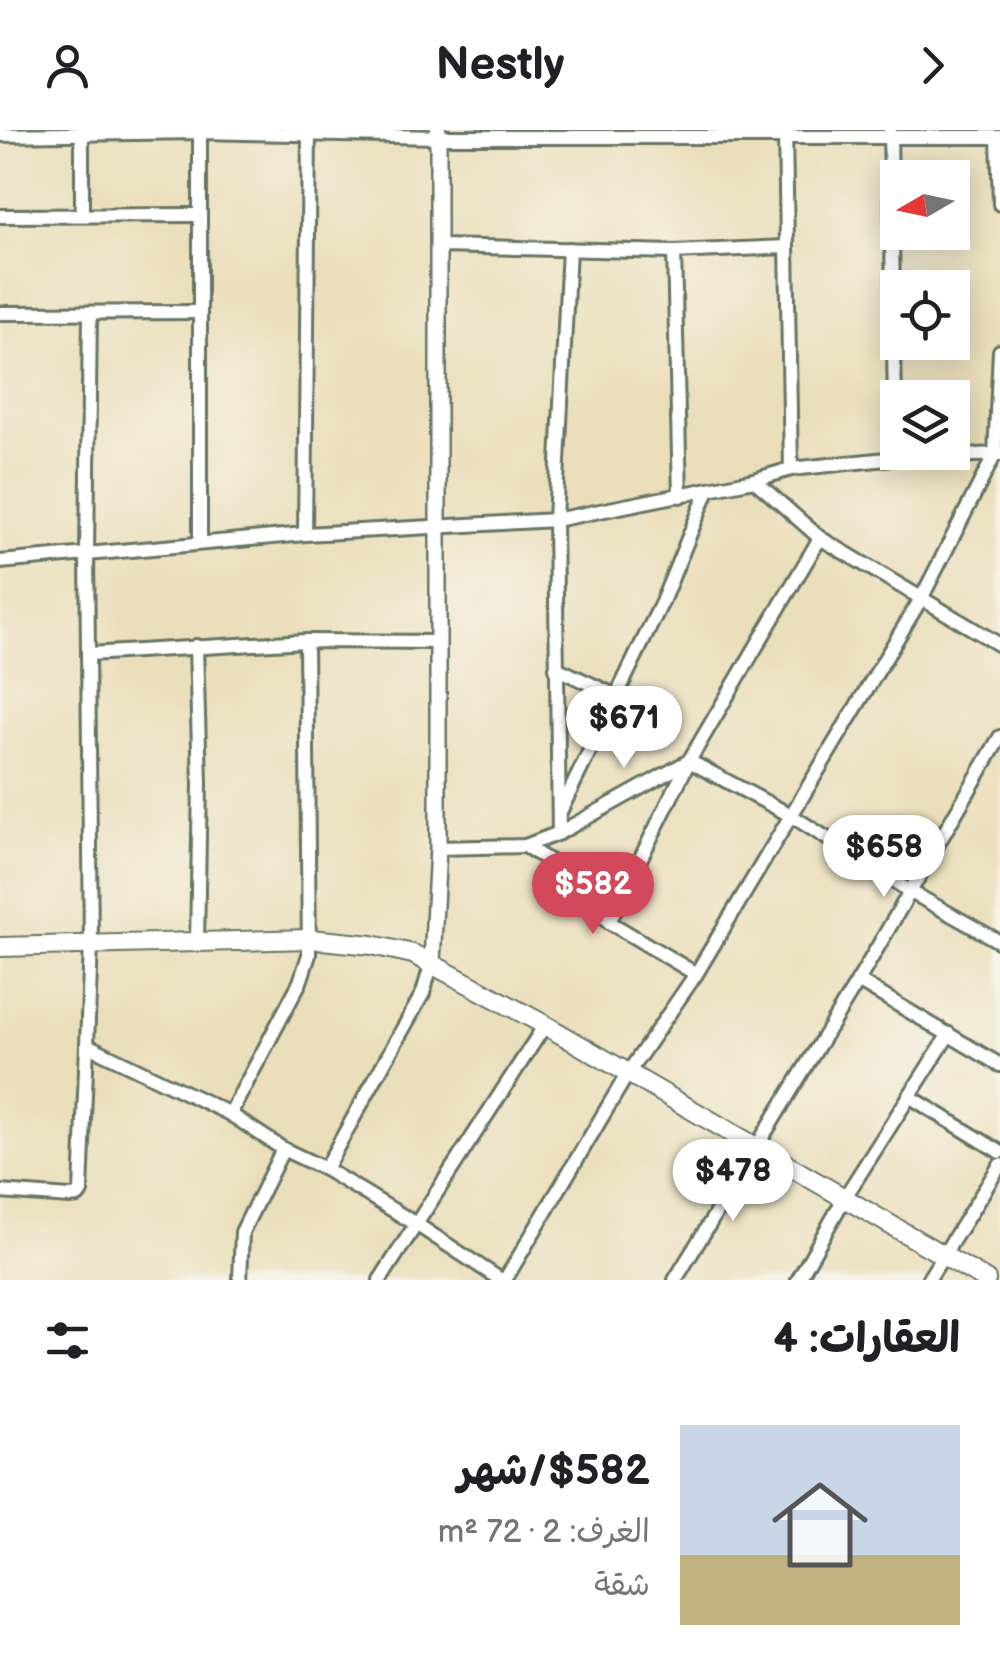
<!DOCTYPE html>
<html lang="ar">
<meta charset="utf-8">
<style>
body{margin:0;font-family:"Balsamiq Sans","Playpen Sans Arabic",sans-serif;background:#f2f2f2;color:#202124;direction:rtl;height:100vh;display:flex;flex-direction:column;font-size:38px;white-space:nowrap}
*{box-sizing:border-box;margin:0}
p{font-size:32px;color:#757577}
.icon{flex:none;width:55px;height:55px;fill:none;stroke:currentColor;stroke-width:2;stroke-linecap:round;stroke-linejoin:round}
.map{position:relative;height:1150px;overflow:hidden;direction:ltr}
.details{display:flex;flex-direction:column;background:#fff;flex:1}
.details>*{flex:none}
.needle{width:65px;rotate:261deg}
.fabs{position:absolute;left:880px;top:30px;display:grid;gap:20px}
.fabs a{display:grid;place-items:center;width:90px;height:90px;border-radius:0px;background:#fff;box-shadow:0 5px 25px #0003;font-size:50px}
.price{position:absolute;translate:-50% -85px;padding:0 22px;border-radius:35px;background:#fff;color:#222;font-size:32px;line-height:65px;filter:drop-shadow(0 2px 5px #0008)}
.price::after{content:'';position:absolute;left:50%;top:60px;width:30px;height:22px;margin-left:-15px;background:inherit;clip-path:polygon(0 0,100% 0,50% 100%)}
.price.active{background:#d1495b;color:#fff}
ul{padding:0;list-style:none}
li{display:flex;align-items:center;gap:30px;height:250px;padding:0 40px}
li+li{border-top:2px solid #e0e0e0}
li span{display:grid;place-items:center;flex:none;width:280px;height:200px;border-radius:0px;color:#555}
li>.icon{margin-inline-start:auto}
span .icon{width:120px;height:120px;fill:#fffc;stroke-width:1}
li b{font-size:42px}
h2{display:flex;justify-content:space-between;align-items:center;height:120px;padding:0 40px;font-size:42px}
header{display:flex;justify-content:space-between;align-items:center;height:130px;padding:0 40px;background:#fff;font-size:45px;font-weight:800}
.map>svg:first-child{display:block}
</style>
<header><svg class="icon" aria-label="forward" viewBox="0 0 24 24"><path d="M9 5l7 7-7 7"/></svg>Nestly<svg class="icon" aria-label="person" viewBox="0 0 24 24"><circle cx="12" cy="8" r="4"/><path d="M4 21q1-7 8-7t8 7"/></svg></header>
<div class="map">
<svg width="1000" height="1150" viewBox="0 0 1000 1150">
<rect width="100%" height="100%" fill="#f7f3e8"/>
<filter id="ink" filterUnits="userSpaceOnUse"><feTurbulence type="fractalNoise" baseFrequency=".01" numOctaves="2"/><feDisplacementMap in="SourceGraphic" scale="20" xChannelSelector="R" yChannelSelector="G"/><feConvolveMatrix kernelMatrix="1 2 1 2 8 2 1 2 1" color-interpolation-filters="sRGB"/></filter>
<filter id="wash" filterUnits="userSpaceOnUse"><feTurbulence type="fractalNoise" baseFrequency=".0048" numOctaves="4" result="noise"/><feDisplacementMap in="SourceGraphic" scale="40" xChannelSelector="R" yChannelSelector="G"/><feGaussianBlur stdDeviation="2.25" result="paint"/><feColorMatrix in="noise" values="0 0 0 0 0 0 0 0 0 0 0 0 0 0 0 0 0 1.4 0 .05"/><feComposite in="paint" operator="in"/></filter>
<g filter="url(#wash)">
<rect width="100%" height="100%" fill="#ebdebb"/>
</g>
<g filter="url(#ink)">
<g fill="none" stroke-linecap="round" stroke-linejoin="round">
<defs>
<g id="minor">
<polyline points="200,0 200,412"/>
<polyline points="890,1 896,328"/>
<polyline points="785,2 791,339"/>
<polyline points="0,5 200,2 439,7 1000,7"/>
<polyline points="998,7 1000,74"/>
<polyline points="82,85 82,0"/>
<polyline points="0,86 199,85"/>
<polyline points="439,116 674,122 786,117"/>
<polyline points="674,122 680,366"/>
<polyline points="0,183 198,182"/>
<polyline points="754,350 820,408 1000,515"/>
<polyline points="305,404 309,0"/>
<polyline points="0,432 305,404 555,390 754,350 791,339 896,328 1000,324"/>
<polyline points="196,516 200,653 197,812"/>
<polyline points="89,524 306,511 439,512"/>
<polyline points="556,538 614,565"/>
<polyline points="559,684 662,472 708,360"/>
<polyline points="559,703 555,390 569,119"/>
<polyline points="525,716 559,737 609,792 696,844"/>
<polyline points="438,718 525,716 559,703 689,631 792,686 911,762 1000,812"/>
<polyline points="609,792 689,631 820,408"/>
<polyline points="858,851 1000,935"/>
<polyline points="87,915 230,984 283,1019 325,1039 416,1094 501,1150"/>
<polyline points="909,966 1000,1022"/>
<polyline points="230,984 300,852 309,825 306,511"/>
<polyline points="325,1039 423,863 432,832"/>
<polyline points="0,1062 70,1067 78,1066 81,1062 91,815 87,423 90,184"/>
<polyline points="240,1150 242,1102 283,1019"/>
<polyline points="380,1150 545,895"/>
<polyline points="505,1150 628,943 696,844 922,467 995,324 1000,221"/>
<polyline points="675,1150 858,851 1000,607"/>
<polyline points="798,1150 845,1067 949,904"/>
<polyline points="928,1150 1000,1035"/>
</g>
<polyline id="tertiary" points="432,832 438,718 438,0"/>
<polyline id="secondary" points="0,817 311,809 372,815 413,824 545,895 986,1150"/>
</defs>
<use href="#minor" stroke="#667563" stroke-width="18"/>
<use href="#tertiary" stroke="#667563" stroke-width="20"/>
<use href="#secondary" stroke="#667563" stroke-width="22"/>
<use href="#minor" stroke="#fff" stroke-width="12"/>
<use href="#tertiary" stroke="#fff" stroke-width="15"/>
<use href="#secondary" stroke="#fff" stroke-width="18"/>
</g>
</g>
</svg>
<div class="fabs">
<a><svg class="needle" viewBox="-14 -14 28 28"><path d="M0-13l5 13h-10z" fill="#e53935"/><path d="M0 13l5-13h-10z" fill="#757577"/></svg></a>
<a><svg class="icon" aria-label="locate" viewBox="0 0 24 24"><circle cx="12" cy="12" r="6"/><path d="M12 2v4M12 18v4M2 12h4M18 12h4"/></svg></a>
<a><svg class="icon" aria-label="layers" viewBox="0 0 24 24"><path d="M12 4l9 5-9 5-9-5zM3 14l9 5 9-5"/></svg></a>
</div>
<b class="price" style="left:624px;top:641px">$671</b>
<b class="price" style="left:884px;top:770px">$658</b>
<b class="price active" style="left:593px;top:807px">$582</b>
<b class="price" style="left:733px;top:1094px">$478</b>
</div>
<section class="details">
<h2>العقارات: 4<svg class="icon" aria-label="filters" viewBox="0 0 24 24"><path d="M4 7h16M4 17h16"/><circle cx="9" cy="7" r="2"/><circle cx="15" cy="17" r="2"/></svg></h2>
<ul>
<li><span style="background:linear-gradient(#c9d6e8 65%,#c2b280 0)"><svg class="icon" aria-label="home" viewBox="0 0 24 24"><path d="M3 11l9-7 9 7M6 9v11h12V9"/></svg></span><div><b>$582/شهر</b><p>الغرف: 2 · 72 m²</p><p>شقة</p></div></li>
</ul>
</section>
